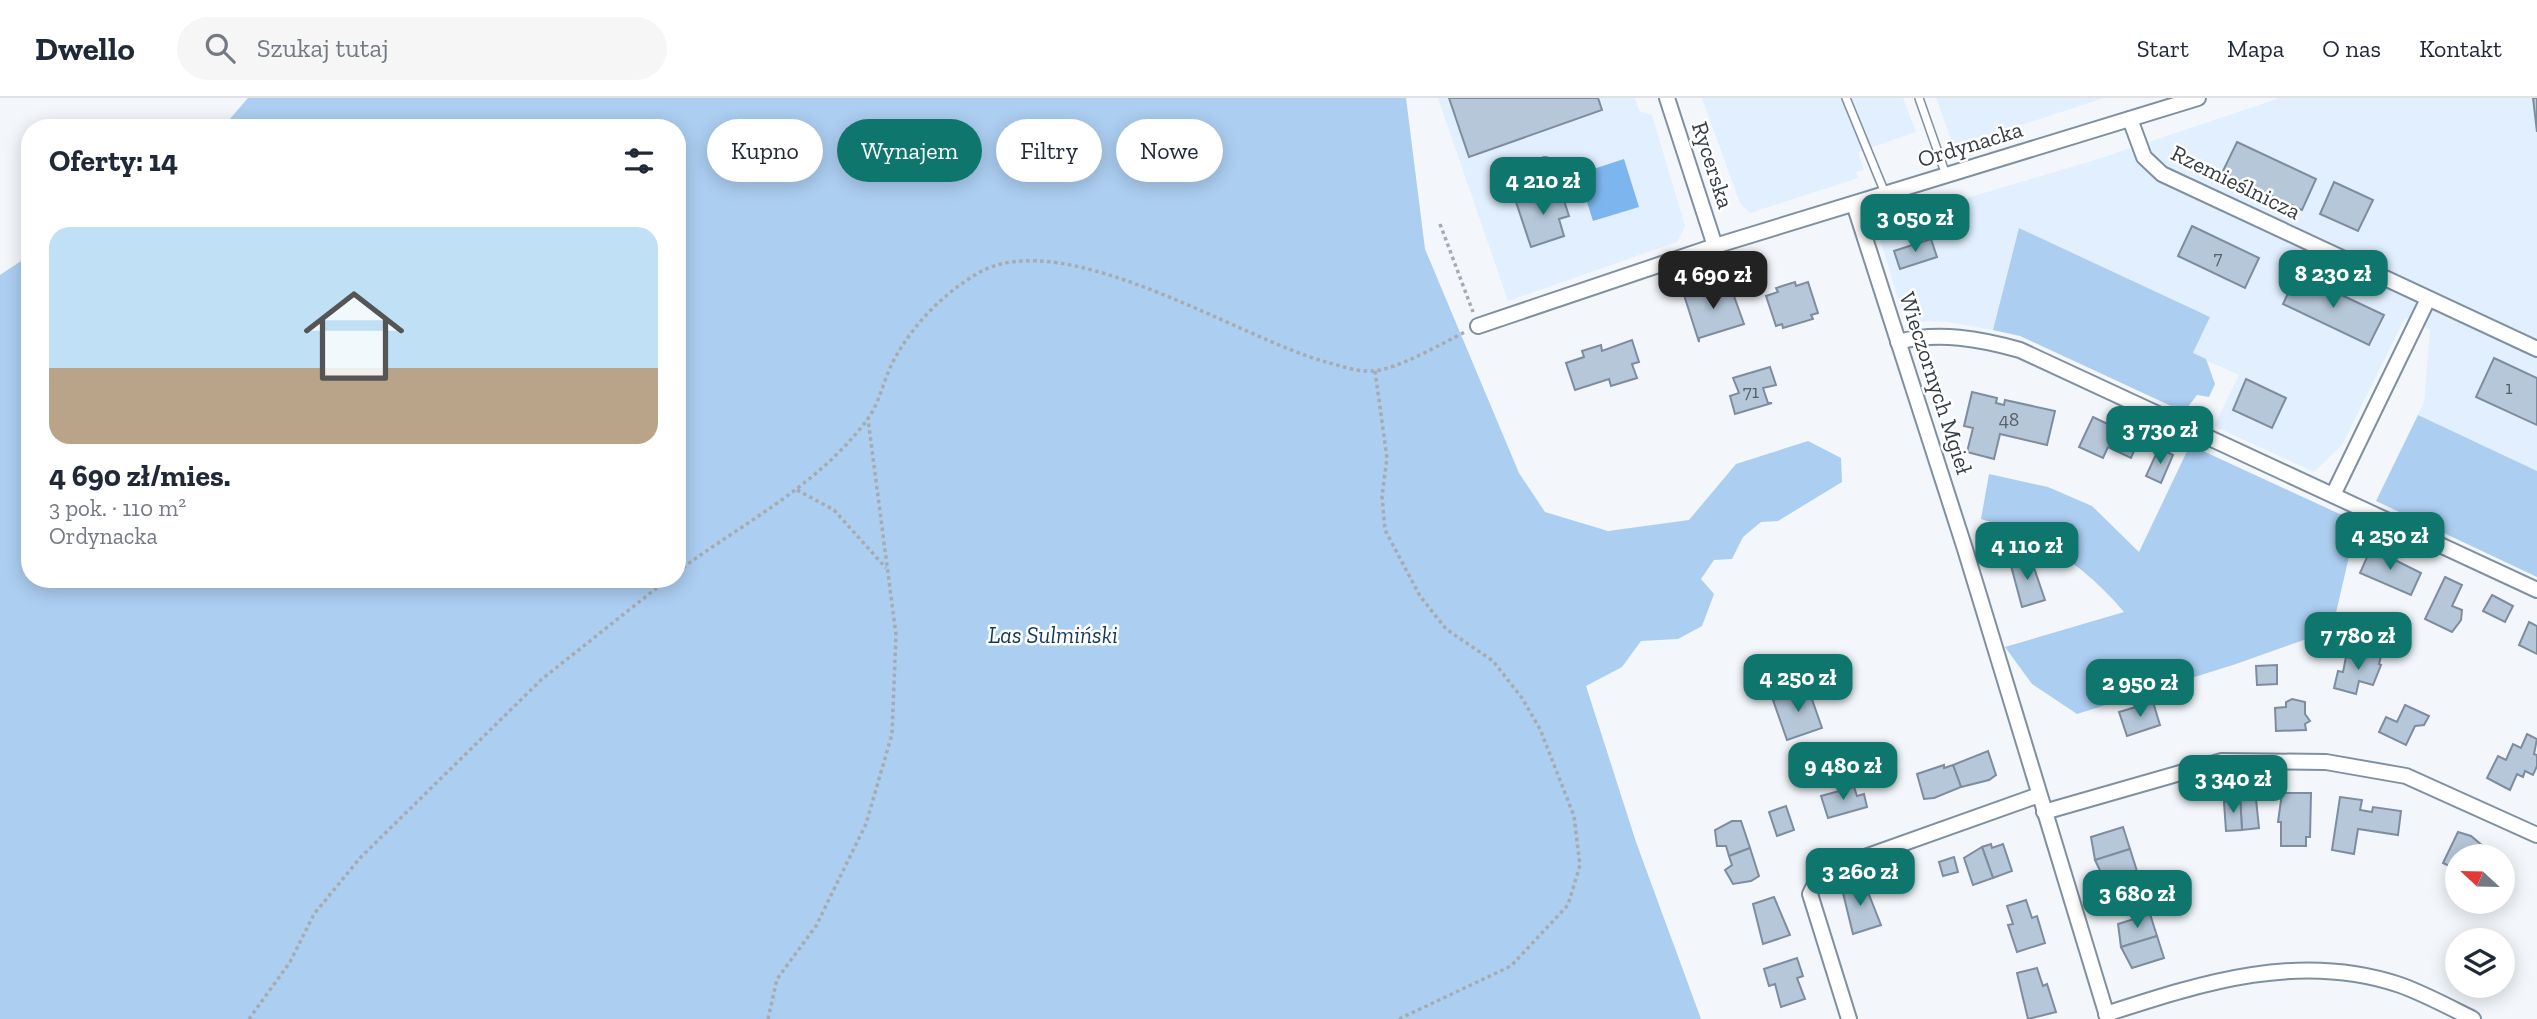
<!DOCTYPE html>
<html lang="pl">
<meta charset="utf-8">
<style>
body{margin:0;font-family:"Zilla Slab",serif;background:#f6f6f7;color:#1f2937;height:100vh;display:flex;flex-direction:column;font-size:26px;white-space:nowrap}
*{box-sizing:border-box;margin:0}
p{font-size:23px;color:#747a83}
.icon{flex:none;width:38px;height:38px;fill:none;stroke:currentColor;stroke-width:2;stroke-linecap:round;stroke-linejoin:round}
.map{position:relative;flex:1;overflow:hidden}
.details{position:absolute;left:21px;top:21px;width:665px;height:469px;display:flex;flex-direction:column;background:#fff;border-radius:28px;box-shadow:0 4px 18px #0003}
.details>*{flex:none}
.banner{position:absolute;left:707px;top:21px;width:665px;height:63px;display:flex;gap:14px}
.needle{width:46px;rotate:292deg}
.tools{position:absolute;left:2445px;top:746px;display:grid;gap:14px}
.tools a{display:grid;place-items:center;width:70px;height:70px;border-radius:50%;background:#fff;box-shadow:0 4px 18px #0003;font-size:35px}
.price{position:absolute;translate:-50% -60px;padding:0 16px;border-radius:14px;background:#0f766e;color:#fff;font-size:23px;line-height:46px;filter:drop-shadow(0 2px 4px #0008)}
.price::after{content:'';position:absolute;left:50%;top:42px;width:21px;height:16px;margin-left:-10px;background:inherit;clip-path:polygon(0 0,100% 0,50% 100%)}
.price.current{background:#222;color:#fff}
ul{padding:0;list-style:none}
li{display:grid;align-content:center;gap:14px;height:371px;padding:0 28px}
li+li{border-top:2px solid #e0e1e3}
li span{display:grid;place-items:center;height:217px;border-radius:21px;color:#555}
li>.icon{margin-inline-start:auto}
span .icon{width:126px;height:126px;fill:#fffc;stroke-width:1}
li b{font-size:30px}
h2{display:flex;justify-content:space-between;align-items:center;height:84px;padding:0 28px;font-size:30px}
.pill{padding:0 24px;border-radius:32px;background:#fff;box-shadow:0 4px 18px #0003;font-size:24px;line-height:63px}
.pill.current{background:#0f766e;color:#fff}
header{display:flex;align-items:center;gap:42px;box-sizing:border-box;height:98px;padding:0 35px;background:#fff;border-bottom:2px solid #e0e1e3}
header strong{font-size:33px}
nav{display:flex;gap:38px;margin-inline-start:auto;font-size:24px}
.search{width:490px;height:63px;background:#f6f6f7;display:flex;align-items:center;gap:18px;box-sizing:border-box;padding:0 24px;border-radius:38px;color:#747a83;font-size:26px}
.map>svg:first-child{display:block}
</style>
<header>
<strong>Dwello</strong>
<div class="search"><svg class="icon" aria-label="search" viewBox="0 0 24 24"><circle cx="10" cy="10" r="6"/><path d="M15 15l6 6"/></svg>Szukaj tutaj</div>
<nav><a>Start</a><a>Mapa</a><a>O nas</a><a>Kontakt</a></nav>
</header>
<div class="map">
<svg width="2537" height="921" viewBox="0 0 2537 921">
<rect width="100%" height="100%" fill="#f3f7fb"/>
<g fill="#e1effe">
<polygon points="1438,0 1635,0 1639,13 1652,17 1685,128 1677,144 1508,203"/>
<polygon points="1702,0 1903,0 1916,34 1858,54 1864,72 1856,74 1858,80 1750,115 1740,105"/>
<polygon points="1936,0 2104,0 1954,49"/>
<polygon points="2280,0 2537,0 2537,373 2418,317 2424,305 2430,232 2405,220 2342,347 2314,374 2214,328 2239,277 2193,256 2210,219 2019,130 1993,232 1948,224 1919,223 1901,210 1880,141 1890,123 2098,61"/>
</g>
<g fill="#accef1">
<polygon points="248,0 1406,0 1425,151 1519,375 1545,414 1608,433 1689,422 1736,366 1808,343 1841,360 1842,384 1778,423 1761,424 1743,439 1732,461 1714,462 1701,481 1714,496 1702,528 1678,541 1641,543 1622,569 1586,588 1636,744 1701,921 0,921 0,177 30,157 30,481 677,481 677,30 222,30"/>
<polygon points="2019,130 2210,219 2193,255 2206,261 2215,286 2209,299 2197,297 2184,314 2020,238 1993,232"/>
<polygon points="2418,317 2537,373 2537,479 2376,403"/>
<path d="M 2190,347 L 2357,424 L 2332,532 L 2236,566 L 2077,616 L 2032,586 L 2005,549 L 2124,514 C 2085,468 2040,438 1981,421 L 1989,376 L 2048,389 L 2092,408 L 2139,454 Z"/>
</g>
<polygon fill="#7db6ef" points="1624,61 1639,109 1593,123 1578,76"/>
<g fill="#b5c7d9" stroke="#7d8d9f" stroke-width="2">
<polygon points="1449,0 1598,0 1602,12 1469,59"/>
<polygon points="2533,0 2537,0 2537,34"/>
<polygon points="2237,44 2316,81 2302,112 2222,75"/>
<circle cx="1545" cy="66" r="7"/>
<circle cx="1517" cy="75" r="7"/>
<polygon points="2334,84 2373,102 2358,133 2320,116"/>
<polygon points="1560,90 1569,118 1559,121 1564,138 1531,149 1516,104"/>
<polygon points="2192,128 2259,160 2245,190 2178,158"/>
<polygon points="1931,141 1937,159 1900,171 1894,153"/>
<polygon points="2297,176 2384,217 2369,247 2283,206"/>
<polygon points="1795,184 1796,188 1808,184 1818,215 1811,217 1813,221 1783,230 1782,226 1776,228 1766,198 1778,194 1776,190"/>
<polygon points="1730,187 1744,226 1699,240 1699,244 1684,197 1707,190 1709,196"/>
<polygon points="1632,242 1639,264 1632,266 1637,280 1611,288 1609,281 1575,292 1566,265 1584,259 1582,253 1601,247 1602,253"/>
<polygon points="2494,260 2537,280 2537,327 2476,299"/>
<polygon points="1770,269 1776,287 1763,290 1768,305 1772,305 1735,316 1730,298 1739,295 1733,280"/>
<polygon points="2246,281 2286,300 2272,330 2233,312"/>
<polygon points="1972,294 1997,300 1996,305 2004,307 2005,302 2055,313 2047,347 2000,336 1994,361 1967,354 1973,330 1964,328"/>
<polygon points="2093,319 2139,341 2131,360 2108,349 2103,360 2079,349"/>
<polygon points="2159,350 2173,357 2161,385 2146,378"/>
<polygon points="2371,450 2421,475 2411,497 2360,475"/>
<polygon points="2030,458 2045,502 2022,509 2010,464"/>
<polygon points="2445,479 2462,487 2452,508 2462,512 2461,522 2452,534 2425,521"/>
<polygon points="2492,497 2513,508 2505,524 2483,513"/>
<polygon points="2529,524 2537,528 2537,556 2519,547"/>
<polygon points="2355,552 2381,558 2379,566 2381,567 2373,587 2359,583 2356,596 2334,590 2338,573 2343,574 2346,559 2352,560"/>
<polygon points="2277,567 2277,586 2257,587 2256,568"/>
<polygon points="1808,590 1822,630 1787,642 1773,602"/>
<polygon points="2292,601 2305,604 2305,616 2310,623 2305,626 2306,632 2276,633 2275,610 2286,609 2286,604"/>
<polygon points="2153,604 2160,627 2127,638 2119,614"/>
<polygon points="2405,607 2429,618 2424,627 2415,628 2406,647 2379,634 2386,619 2397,624"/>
<polygon points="2527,636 2537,641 2534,656 2537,657 2537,668 2533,677 2525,673 2523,679 2517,676 2510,692 2487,680 2498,658 2506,662 2513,646 2521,650"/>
<polygon points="1988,653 1996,677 1989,682 1961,689 1953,667"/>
<polygon points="1944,667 1944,670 1953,667 1961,689 1934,700 1924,701 1917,676"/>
<polygon points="1854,689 1857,698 1864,696 1867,709 1828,720 1821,698"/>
<polygon points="2282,695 2311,695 2310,739 2306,739 2306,748 2281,748 2281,724 2278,724"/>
<polygon points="2247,697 2247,702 2256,701 2259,730 2242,732 2240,698"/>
<polygon points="2240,698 2242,732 2226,733 2224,704"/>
<polygon points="2340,699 2362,702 2360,712 2372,714 2373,709 2401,713 2398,737 2358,731 2354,756 2332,752"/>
<polygon points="1786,708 1794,732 1777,738 1769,714"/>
<polygon points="1732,723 1741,723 1750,750 1729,758 1726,748 1717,748 1715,732"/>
<polygon points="2123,729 2130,751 2095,762 2091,739"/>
<polygon points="2458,734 2471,738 2483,748 2479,758 2457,758 2457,772 2443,765"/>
<polygon points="1991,746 1992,750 2003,746 2012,773 1993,780 1982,749"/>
<polygon points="1982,749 1993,780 1973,787 1964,760"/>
<polygon points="1750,750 1759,778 1751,783 1733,786 1725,772 1732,767 1729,758"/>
<polygon points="2130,751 2137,773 2105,783 2095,762"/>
<polygon points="1954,759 1958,774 1943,778 1939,764"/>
<polygon points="1864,784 1881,827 1853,836 1842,791"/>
<polygon points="1774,799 1790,837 1763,846 1753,806"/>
<polygon points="2026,802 2032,820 2037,818 2045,845 2017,854 2008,827 2013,826 2007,808"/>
<polygon points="2150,816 2157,838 2121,849 2118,826"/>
<polygon points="2157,838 2164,860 2132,870 2121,849"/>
<polygon points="1797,860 1803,878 1797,880 1805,901 1781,909 1775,886 1769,888 1764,871"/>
<polygon points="2037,870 2043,888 2047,886 2056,914 2028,921 2017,875"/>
</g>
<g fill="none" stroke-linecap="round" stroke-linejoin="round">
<defs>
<g id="lane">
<polyline points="1846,0 1885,95"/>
<polyline points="1919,0 1946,77"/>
</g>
<g id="street">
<polyline points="1667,0 1715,148"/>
<polyline points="2130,21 2144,59 2162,76 2537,251"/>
<polyline points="1854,106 1965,451 2108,921"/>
<polyline points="1478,228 1715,148 2198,0"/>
<path d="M 1898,244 C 1938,233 1981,241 2020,252 L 2537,492"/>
<polyline points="2333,397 2428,201"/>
<polyline points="2044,714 2222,663 2326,664 2406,678 2537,737"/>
<path d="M 2106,916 C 2202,885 2299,853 2400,887 C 2425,896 2449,909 2473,921"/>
<polyline points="1849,921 1810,796 1820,775 2039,697"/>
</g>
</defs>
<use href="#lane" stroke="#7f90a1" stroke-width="10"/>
<use href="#street" stroke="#7f90a1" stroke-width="18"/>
<g stroke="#a5abb0" stroke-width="3.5" stroke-dasharray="3.5 3.5" stroke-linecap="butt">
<polyline points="1440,126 1473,214"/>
<polyline points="1375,273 1387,360 1382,398 1385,432 1420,498 1446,531 1493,563 1522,600 1540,631 1574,718 1580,767 1568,807 1511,868 1399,921"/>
<polyline points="797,392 834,412 886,470"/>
<path d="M 677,474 C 742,425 817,389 867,322 C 880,305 884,279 895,260 C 915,224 945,194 980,174 C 1066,127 1239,240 1326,264 C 1341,268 1357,274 1373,273 C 1396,272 1443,245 1465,234"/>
<polyline points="249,921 290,864 314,816 360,760 542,581 668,481"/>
<polyline points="768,921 777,881 816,828 866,726 892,636 896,537 868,321"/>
</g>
<use href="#lane" stroke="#fff" stroke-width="7"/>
<use href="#street" stroke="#fff" stroke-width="14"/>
</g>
<g text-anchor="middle" stroke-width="5" stroke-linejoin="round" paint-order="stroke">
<g font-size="19" fill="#56606a">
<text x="2218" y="166">7</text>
<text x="2509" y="296">1</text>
<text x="1751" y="300">71</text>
<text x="2009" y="328">48</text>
</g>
<g font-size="23" fill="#363d45" stroke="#fff">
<text transform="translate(1970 46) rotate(-17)" y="8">Ordynacka</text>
<text transform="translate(1713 67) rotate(72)" y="8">Rycerska</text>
<text transform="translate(2236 84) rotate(26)" y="8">Rzemieślnicza</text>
<text transform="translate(1936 285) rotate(72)" y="8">Wieczornych Mgieł</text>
</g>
<g font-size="23" font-style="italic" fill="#11395e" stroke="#fff">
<text x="1053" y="545">Las Sulmiński</text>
</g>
</g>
</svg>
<div class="tools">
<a><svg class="needle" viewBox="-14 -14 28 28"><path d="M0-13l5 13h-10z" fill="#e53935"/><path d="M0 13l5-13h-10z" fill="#747a83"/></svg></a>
<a><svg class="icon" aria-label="layers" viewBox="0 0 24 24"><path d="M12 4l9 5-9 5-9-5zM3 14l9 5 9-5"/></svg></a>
</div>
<b class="price" style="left:1543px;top:119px">4 210 zł</b>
<b class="price" style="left:1915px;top:156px">3 050 zł</b>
<b class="price" style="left:2333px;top:212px">8 230 zł</b>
<b class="price current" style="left:1713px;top:213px">4 690 zł</b>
<b class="price" style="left:2160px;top:368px">3 730 zł</b>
<b class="price" style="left:2390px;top:474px">4 250 zł</b>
<b class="price" style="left:2027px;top:484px">4 110 zł</b>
<b class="price" style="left:2358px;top:574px">7 780 zł</b>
<b class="price" style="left:1798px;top:616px">4 250 zł</b>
<b class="price" style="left:2140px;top:621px">2 950 zł</b>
<b class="price" style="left:1843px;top:704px">9 480 zł</b>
<b class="price" style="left:2233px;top:717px">3 340 zł</b>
<b class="price" style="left:1860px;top:810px">3 260 zł</b>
<b class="price" style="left:2137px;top:832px">3 680 zł</b>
<div class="banner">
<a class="pill">Kupno</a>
<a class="pill current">Wynajem</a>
<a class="pill">Filtry</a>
<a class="pill">Nowe</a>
</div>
<section class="details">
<h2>Oferty: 14<svg class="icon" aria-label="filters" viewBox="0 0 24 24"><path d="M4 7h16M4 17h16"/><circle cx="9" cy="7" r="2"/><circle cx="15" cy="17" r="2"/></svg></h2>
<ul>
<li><span style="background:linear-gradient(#bfe0f5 65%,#b9a48a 0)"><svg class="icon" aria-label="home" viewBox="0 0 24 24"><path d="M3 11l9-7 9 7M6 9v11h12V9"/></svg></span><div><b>4 690 zł/mies.</b><p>3 pok. · 110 m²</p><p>Ordynacka</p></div></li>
</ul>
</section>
</div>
